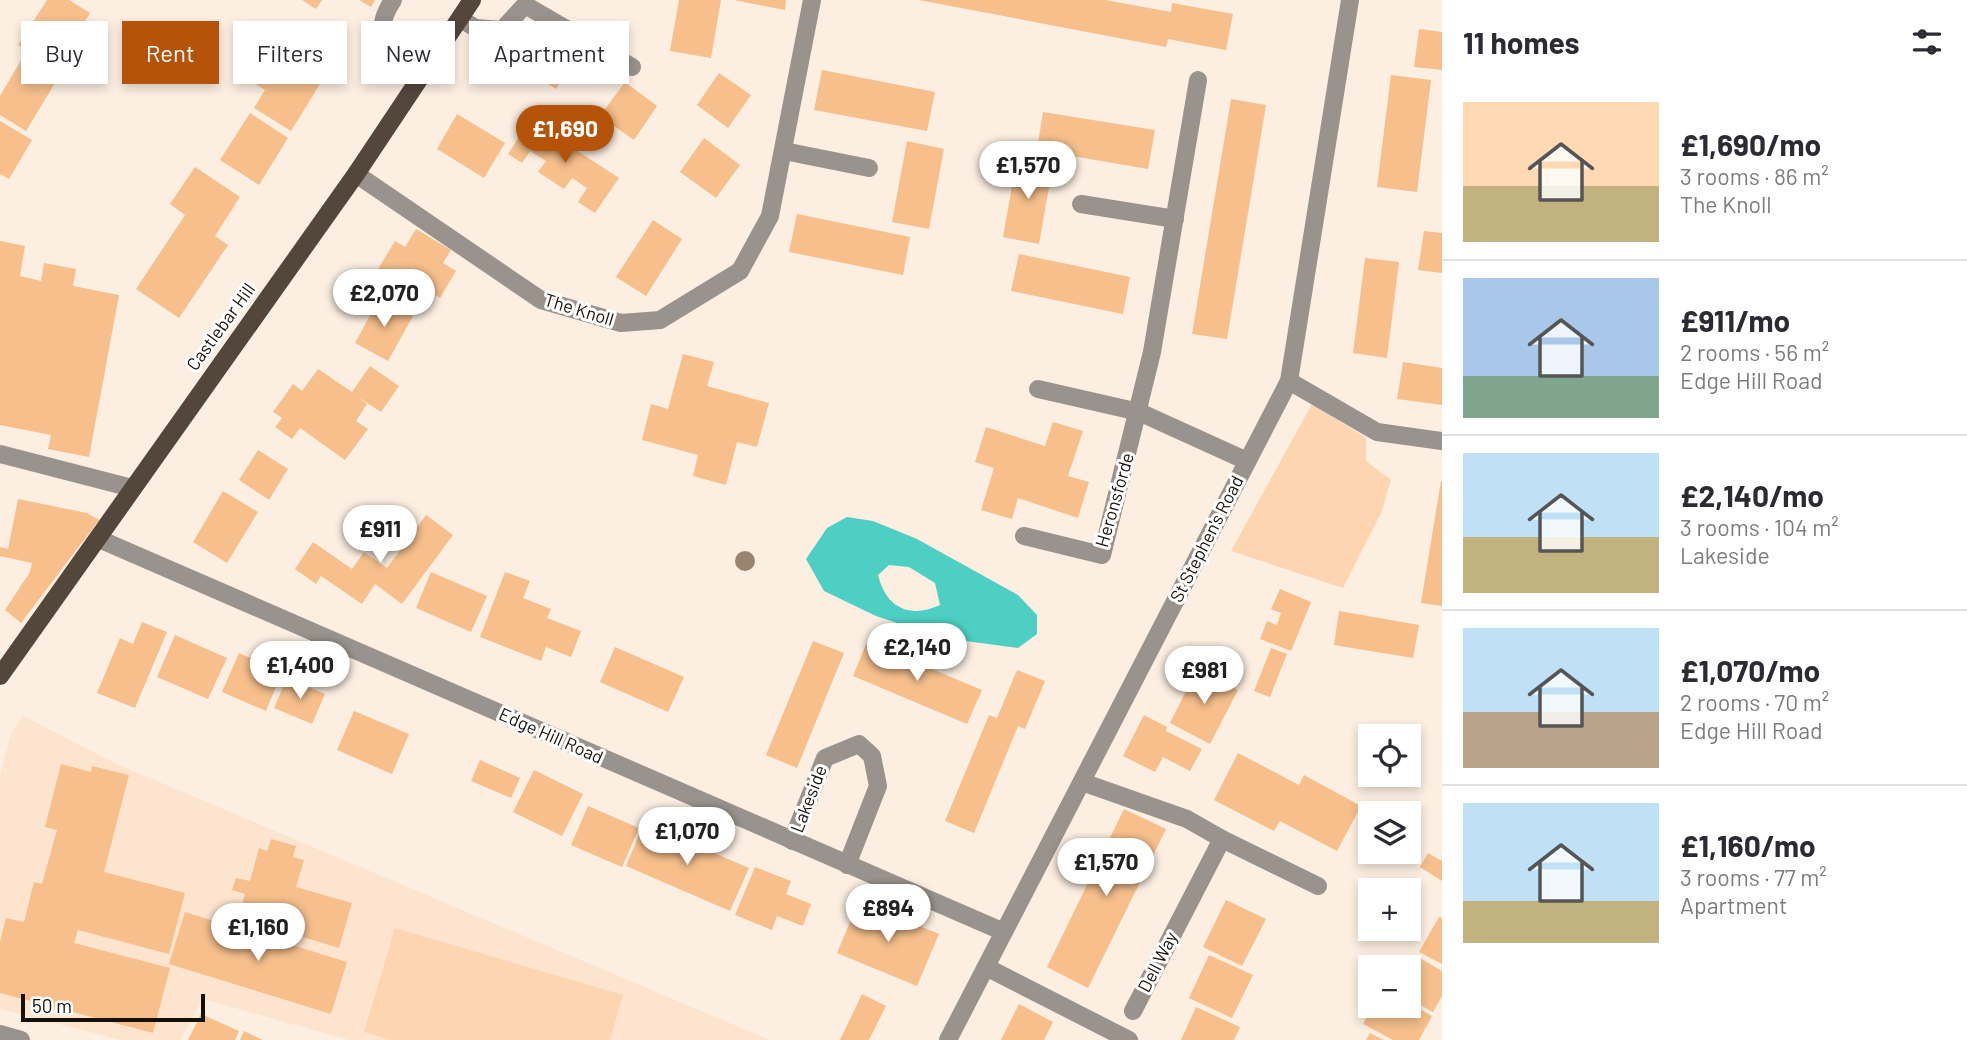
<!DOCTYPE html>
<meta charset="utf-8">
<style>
body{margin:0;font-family:Barlow,sans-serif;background:#f2f2f3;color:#2b2b33;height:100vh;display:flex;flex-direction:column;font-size:26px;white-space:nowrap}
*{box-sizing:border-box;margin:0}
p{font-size:23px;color:#7c7c81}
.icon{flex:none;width:38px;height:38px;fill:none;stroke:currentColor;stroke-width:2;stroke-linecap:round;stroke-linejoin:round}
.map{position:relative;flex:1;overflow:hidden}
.drawer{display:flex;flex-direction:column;background:#fff;width:525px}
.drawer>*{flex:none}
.guide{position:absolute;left:21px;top:21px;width:665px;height:63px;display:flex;gap:14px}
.buttons{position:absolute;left:1358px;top:724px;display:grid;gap:14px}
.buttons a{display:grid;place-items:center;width:63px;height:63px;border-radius:0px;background:#fff;box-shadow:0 4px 10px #0003;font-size:35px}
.scale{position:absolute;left:21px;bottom:18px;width:184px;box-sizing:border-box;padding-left:7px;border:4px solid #16100b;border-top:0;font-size:19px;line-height:24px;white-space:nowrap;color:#16100b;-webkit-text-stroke:5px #fff;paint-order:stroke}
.price{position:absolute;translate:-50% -60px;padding:0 16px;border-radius:24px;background:#fff;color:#222;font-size:23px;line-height:46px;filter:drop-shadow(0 2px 4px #0008)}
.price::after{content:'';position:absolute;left:50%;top:42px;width:21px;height:16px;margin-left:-10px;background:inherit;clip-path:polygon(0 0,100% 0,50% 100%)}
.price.selected{background:#b45309;color:#fff}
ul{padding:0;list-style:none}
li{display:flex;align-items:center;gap:21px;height:175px;padding:0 21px}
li+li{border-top:2px solid #e1e1e2}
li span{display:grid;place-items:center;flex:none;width:196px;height:140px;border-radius:0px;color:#555}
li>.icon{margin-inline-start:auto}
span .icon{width:84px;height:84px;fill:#fffc;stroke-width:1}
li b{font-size:30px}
h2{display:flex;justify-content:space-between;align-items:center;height:84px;padding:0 21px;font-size:30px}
.tag{padding:0 24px;border-radius:0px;background:#fff;box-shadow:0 4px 10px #0003;font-size:24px;line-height:63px}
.tag.selected{background:#b45309;color:#fff}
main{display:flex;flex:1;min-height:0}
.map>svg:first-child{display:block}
</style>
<main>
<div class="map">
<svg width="1442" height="1040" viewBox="0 0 1442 1040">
<rect width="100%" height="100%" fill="#fceee1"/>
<polygon fill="#fde4cf" points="23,716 119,765 770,1040 349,1040 203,999 180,1040 121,1040 0,1009 0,777 11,733"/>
<g fill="#fed5b1">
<polygon points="1312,404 1366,438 1366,461 1391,480 1381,513 1343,588 1231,551"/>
<polygon points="395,928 623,995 610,1040 391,1040 364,1032"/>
</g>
<path fill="#4dcfc3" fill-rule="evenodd" d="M 847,517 L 873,521 L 917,539 L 1018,595 L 1037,615 L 1037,634 L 1018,648 L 943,638 L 876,616 L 824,591 L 806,559 L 827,528 ZM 889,565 L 909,567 L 935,583 L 940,605 C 910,619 886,608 878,575 Z"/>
<g fill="#f6bf8c">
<polygon points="47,0 69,0 90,13 56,69 18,45"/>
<polygon points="302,0 322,0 316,9"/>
<polygon points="359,0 375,0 371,7"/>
<polygon points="679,0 721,0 711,58 670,51"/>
<polygon points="734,0 786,0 785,10"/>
<polygon points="919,0 1105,0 1171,12 1172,3 1233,14 1226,50 1168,39 1166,47"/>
<polygon points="1419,29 1442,32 1442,70 1414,67"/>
<polygon points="539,31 577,54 556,89 518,65"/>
<polygon points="276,39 328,71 291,131 254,108 265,90 250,81"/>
<polygon points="23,57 58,78 26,131 0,115 0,96"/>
<polygon points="822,70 935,92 927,131 814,110"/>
<polygon points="719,73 751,95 728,128 697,105"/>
<polygon points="1391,75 1431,80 1417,192 1377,187"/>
<polygon points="625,82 657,106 634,140 600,116"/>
<polygon points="1231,99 1266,105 1227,339 1192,334"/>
<polygon points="1043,112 1155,130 1148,169 1037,150"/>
<polygon points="250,113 288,138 259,185 220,160"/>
<polygon points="457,114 505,143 484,178 437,149"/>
<polygon points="530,120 619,178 595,213 578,202 587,188 572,178 564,189 538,172 546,161 530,151 522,163 508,154"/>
<polygon points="0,121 32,140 9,179 0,174"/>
<polygon points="704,138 740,165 716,198 680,172"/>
<polygon points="907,141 944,149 929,229 892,222"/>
<polygon points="1017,158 1053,164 1039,244 1003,237"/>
<polygon points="195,167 240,197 215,236 228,245 179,318 136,289 185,215 170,204"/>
<polygon points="797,214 910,237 903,275 789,252"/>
<polygon points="653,220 682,239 646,296 616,277"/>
<polygon points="416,229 451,250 443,263 456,271 440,298 424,288 410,310 369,284 395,241 405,247"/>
<polygon points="1424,231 1442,233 1442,273 1418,270"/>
<polygon points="0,241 25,246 20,276 41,281 44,263 76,269 73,286 119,295 89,457 48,449 51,435 0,425"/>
<polygon points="1019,254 1130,277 1123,314 1011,291"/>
<polygon points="1365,258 1399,262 1387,358 1353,353"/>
<polygon points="380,297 413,316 388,361 355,343"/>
<polygon points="683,354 714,362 707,386 769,403 757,447 737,442 726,485 693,476 698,455 642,440 651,404 668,409"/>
<polygon points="1403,362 1442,368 1442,405 1397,399"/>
<polygon points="370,366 399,386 381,412 358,397 367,404 356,421 368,429 345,460 300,428 292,439 275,427 282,418 273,412 293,384 302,391 318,369 352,392"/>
<polygon points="1053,422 1083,431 1068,476 1089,482 1078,518 1018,498 1012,519 981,510 994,468 975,462 986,427 1045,446"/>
<polygon points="258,450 288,469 269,500 239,480"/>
<polygon points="1441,481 1442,481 1442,606 1421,603"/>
<polygon points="223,491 258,512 227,563 193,542"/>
<polygon points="18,499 87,513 99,520 21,623 5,610 30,572 32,563 0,556 0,547 8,549"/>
<polygon points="426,515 453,535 402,604 375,584 362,604 321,576 316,584 295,569 313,542 352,569 364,552 387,568"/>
<polygon points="431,572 487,596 471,632 416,608"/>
<polygon points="505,572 530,581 523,598 551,609 547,618 581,631 571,657 546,647 541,661 480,637"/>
<polygon points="1280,589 1311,602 1291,651 1260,639 1267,621 1277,625 1281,613 1271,609"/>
<polygon points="1339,611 1419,625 1413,658 1334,645"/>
<polygon points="142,622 167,632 135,708 97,693 120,638 133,644"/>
<polygon points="175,635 227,658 208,699 157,677"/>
<polygon points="813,641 844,653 797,768 766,755"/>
<polygon points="867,642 982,690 967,724 853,676"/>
<polygon points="615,647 684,677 668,712 600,682"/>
<polygon points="1271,648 1287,654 1270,697 1254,691"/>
<polygon points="239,653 282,672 266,711 222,692"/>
<polygon points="1197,669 1238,690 1210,744 1170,723"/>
<polygon points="1017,670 1045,681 1025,729 1018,726 974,833 945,821 989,715 997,718"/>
<polygon points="287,678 325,694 312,724 274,708"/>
<polygon points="354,711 409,734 392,774 337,750"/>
<polygon points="1144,715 1167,727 1166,731 1202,749 1190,771 1163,757 1155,772 1123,756"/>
<polygon points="1238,753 1299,785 1304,775 1361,806 1337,851 1280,821 1274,831 1214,800"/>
<polygon points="480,760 520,778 511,798 471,781"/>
<polygon points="61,764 91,772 92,766 129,775 104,872 185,893 169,954 78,930 74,943 170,968 153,1033 0,993 0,942 6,918 24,922 34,882 42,884 57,830 45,827"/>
<polygon points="534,770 583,794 562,836 513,812"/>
<polygon points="588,806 639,828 622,867 571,845"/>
<polygon points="1124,809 1166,829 1088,988 1047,967"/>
<polygon points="644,823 749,868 730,911 626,866"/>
<polygon points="271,839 296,846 293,857 304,860 296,887 352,903 339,948 283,931 280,939 236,926 245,894 232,890 236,878 250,881 259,848 267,851"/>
<polygon points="1428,853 1442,861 1442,881 1420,867"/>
<polygon points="755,867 791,881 786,894 811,904 803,926 777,916 772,930 735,915"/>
<polygon points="1226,900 1266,919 1242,966 1203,947"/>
<polygon points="859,901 939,934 917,986 837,953"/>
<polygon points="185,912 347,962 331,1014 169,964"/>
<polygon points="1439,917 1442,918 1442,964 1419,952"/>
<polygon points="1209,955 1253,975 1232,1018 1189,998"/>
<polygon points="1418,957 1442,971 1442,996 1433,1012 1409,999 1409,973"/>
<polygon points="862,994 886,1006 869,1040 840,1040"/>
<polygon points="1409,1003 1432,1016 1419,1040 1393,1040 1363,1024 1373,1006 1409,1006"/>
<polygon points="1019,1004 1053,1022 1044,1040 1001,1040"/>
<polygon points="1196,1007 1240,1027 1234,1040 1181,1040"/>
<polygon points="201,1014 239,1031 235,1040 188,1040"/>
<polygon points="244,1031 263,1040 240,1040"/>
<polygon points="1370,1033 1384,1040 1366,1040"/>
</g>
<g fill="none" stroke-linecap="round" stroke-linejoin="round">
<g stroke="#9a928c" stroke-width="18">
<path d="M 393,0 C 366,41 396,47 427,68"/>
<polyline points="460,19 476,28 502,30 525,5 632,67"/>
<polyline points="784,151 869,168"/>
<polyline points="356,174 541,300 621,323 660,320 740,271 770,216 812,0"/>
<polyline points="1081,204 1175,219"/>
<polyline points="1289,381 1377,432 1442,441"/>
<polyline points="1038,389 1139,412 1247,461"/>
<polyline points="0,454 132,488"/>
<polyline points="1024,536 1102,555 1152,352 1198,80"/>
<polyline points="99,539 1004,932"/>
<polyline points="1082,782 1187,819 1222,839 1318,886"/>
<polyline points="792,841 825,758 859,744 872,756 878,786 847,865"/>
<polyline points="986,967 1129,1040"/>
<polyline points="1133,1011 1222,839"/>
<polyline points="0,1034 21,1040"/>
<polyline points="948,1040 1289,381 1350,0"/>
</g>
<polyline stroke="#53473c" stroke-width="18" points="0,676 356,174 472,0"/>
</g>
<circle fill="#99836e" cx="745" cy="561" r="10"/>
<g text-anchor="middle" stroke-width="6" stroke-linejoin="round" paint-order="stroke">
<g font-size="18" fill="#16100b" stroke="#fff">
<text transform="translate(579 310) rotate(17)" y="6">The Knoll</text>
<text transform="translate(221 327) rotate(-54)" y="6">Castlebar Hill</text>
<text transform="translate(1115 500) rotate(-74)" y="6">Heronsforde</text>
<text transform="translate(1207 539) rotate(-63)" y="6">St Stephen's Road</text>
<text transform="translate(551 736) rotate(24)" y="6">Edge Hill Road</text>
<text transform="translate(809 799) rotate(-69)" y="6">Lakeside</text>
<text transform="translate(1158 962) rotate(-63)" y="6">Dell Way</text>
</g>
</g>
</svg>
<div class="buttons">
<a><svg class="icon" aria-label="locate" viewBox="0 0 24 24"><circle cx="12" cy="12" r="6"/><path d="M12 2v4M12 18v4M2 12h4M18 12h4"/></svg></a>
<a><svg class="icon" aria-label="layers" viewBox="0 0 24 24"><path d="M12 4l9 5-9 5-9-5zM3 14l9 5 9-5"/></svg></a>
<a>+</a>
<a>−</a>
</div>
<div class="scale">50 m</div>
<b class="price selected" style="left:565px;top:165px">£1,690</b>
<b class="price" style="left:1028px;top:201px">£1,570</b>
<b class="price" style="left:384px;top:329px">£2,070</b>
<b class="price" style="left:380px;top:565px">£911</b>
<b class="price" style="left:917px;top:683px">£2,140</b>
<b class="price" style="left:300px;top:701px">£1,400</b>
<b class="price" style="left:1204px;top:706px">£981</b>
<b class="price" style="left:687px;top:867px">£1,070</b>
<b class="price" style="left:1106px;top:898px">£1,570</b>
<b class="price" style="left:888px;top:944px">£894</b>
<b class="price" style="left:258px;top:963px">£1,160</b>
<div class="guide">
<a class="tag">Buy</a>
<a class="tag selected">Rent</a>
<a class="tag">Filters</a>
<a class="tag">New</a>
<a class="tag">Apartment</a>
</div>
</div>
<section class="drawer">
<h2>11 homes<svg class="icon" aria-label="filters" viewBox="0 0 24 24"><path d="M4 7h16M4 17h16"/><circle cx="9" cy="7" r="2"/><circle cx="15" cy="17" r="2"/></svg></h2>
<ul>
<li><span style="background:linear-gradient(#ffd9b3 60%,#c2b280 0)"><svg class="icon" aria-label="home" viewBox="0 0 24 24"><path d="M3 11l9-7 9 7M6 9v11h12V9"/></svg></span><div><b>£1,690/mo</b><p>3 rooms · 86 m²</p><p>The Knoll</p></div></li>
<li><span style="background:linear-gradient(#a9c7e8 70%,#7fa58c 0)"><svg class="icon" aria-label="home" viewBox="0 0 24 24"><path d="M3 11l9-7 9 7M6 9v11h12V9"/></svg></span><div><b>£911/mo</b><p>2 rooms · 56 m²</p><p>Edge Hill Road</p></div></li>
<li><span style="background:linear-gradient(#bfe0f5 60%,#c2b280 0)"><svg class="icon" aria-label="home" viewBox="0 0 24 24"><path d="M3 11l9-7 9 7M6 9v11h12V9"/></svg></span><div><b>£2,140/mo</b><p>3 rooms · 104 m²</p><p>Lakeside</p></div></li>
<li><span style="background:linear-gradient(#bfe0f5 60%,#b9a48a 0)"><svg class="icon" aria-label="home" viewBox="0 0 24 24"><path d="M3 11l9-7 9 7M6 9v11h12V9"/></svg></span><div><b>£1,070/mo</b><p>2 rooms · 70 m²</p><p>Edge Hill Road</p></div></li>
<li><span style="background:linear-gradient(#bfe0f5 70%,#c2b280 0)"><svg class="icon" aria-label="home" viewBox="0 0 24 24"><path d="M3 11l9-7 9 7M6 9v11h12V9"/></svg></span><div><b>£1,160/mo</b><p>3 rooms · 77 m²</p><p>Apartment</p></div></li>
</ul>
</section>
</main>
